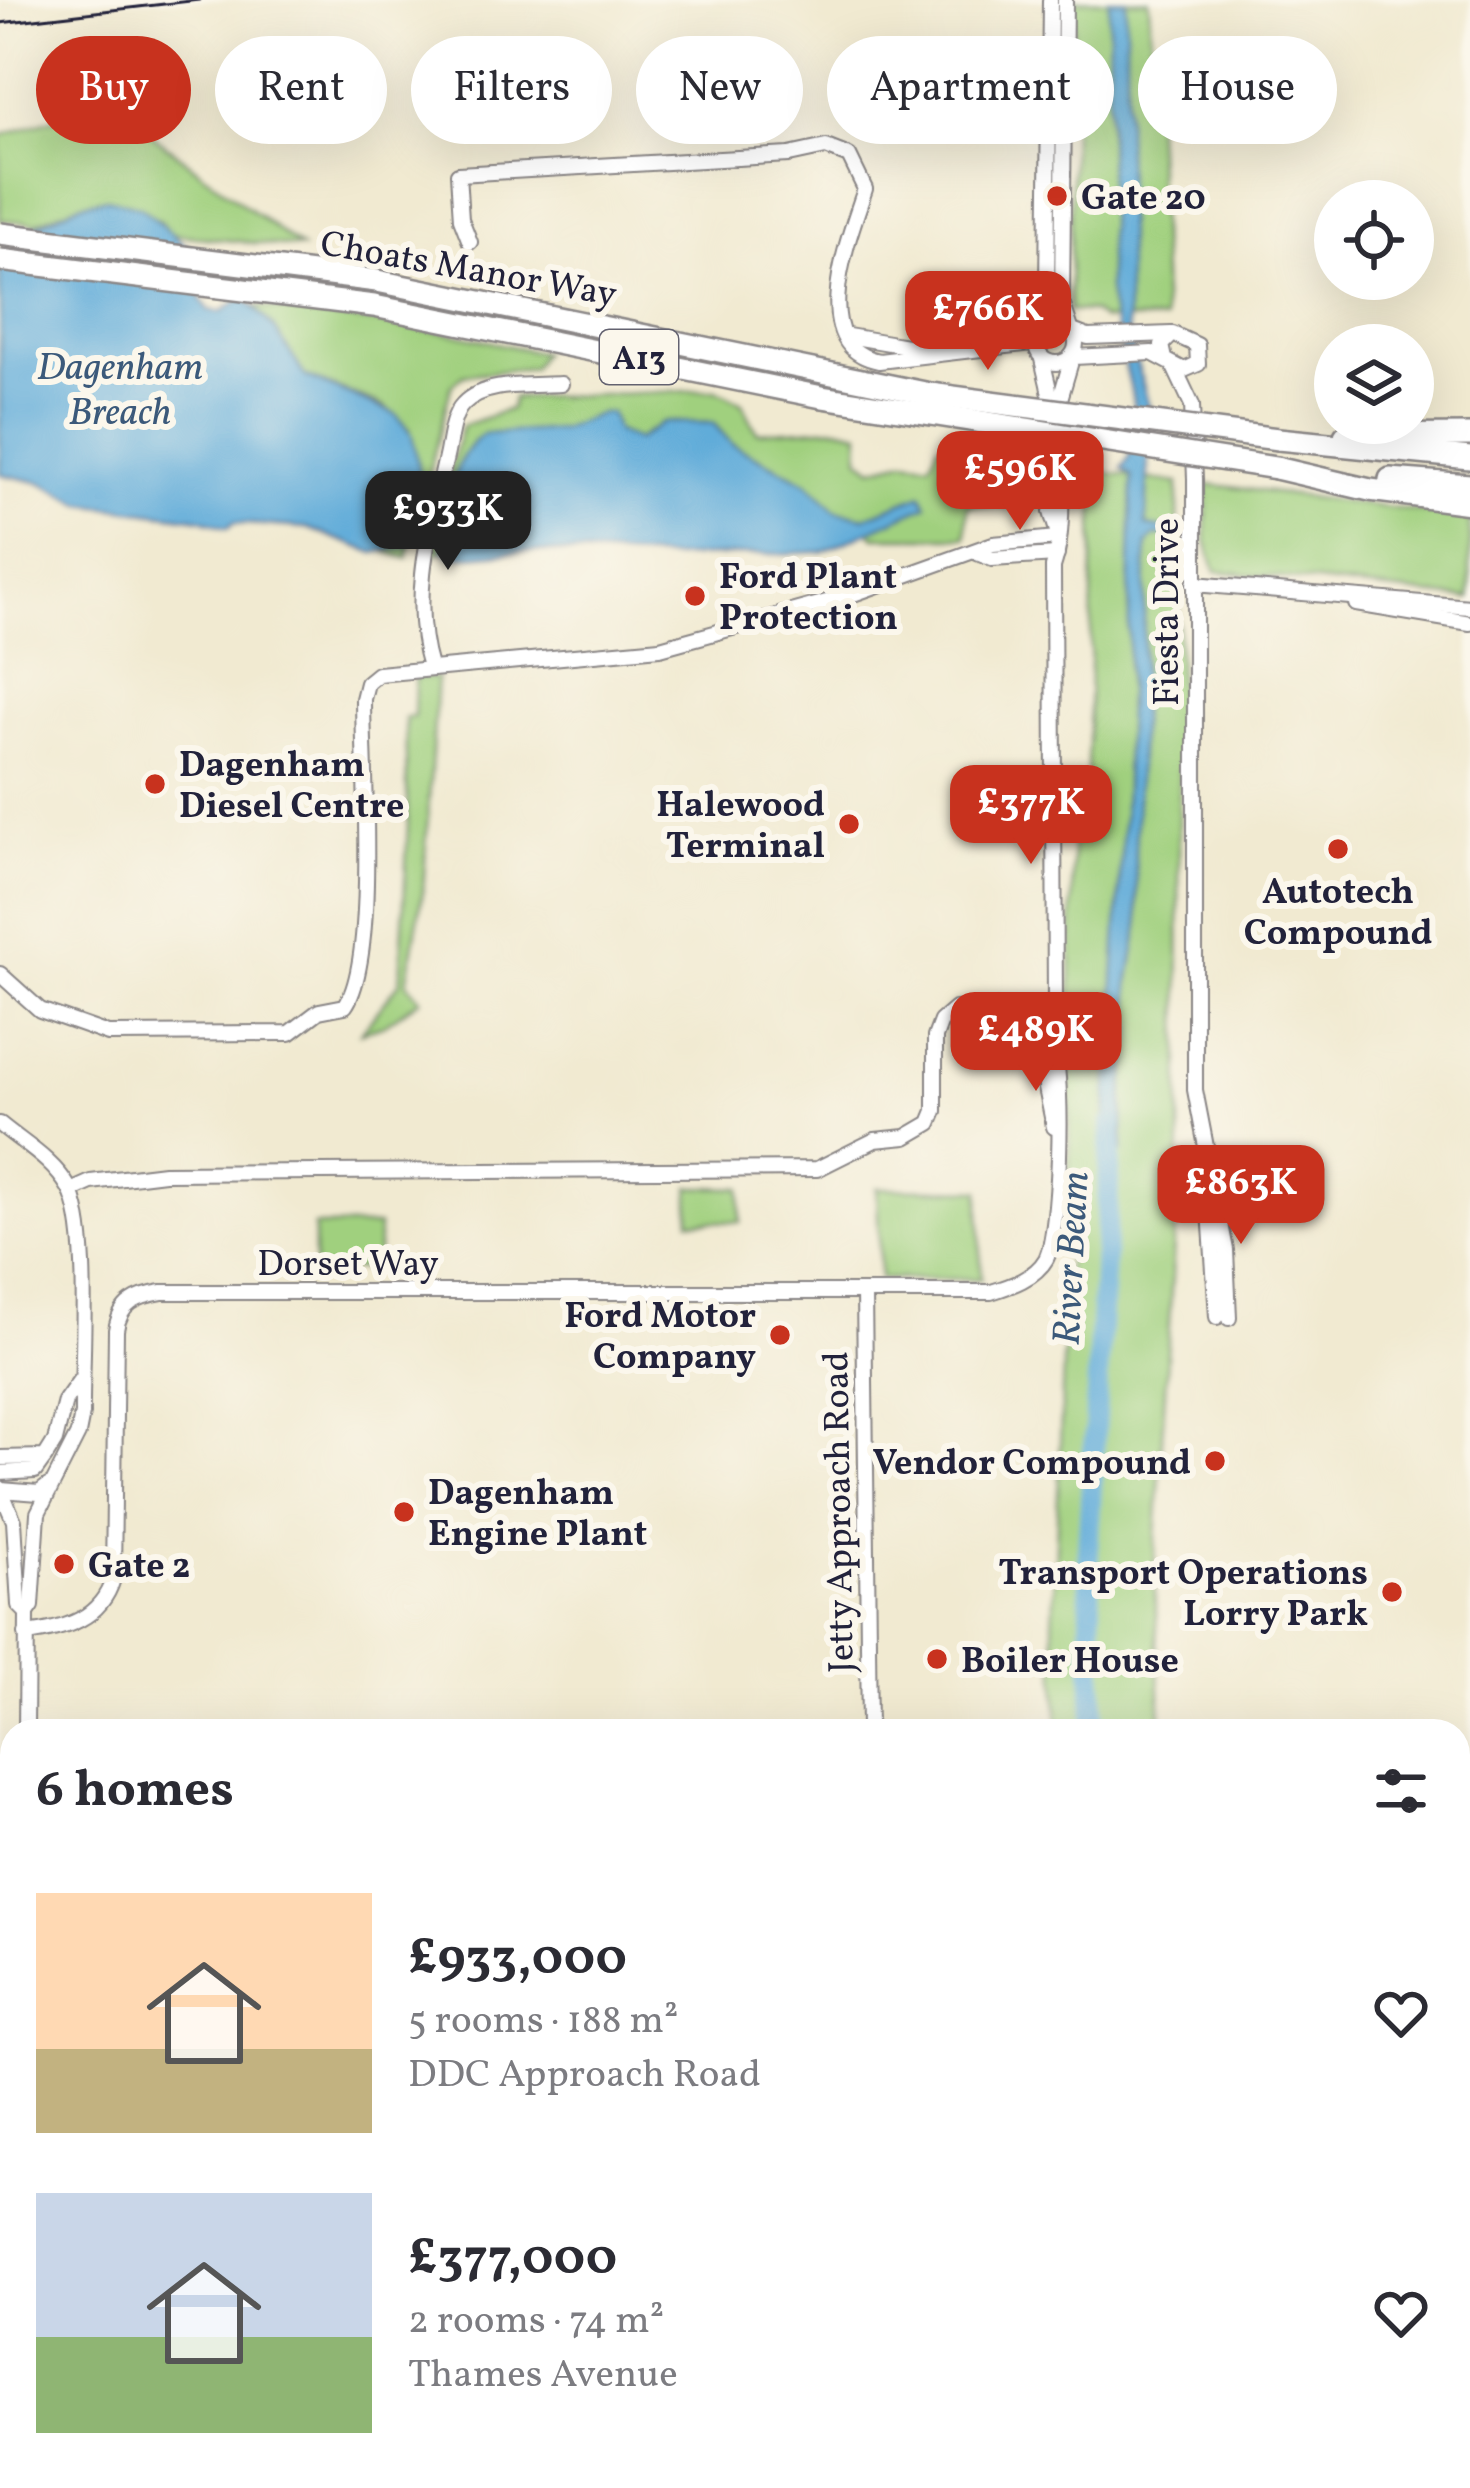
<!DOCTYPE html>
<meta charset="utf-8">
<style>
body{margin:0;font-family:Vollkorn,serif;background:#f2f2f3;color:#2b2b33;height:100vh;display:flex;flex-direction:column;font-size:45px;white-space:nowrap}
*{box-sizing:border-box;margin:0}
p{font-size:39px;color:#7c7c81}
.icon{flex:none;width:66px;height:66px;fill:none;stroke:currentColor;stroke-width:2;stroke-linecap:round;stroke-linejoin:round}
.map{position:relative;flex:1;overflow:hidden}
.side{position:absolute;left:0px;top:1719px;width:1470px;height:771px;display:flex;flex-direction:column;background:#fff;border-radius:36px 36px 0 0;box-shadow:0 12px 48px #0002}
.side>*{flex:none}
.top-card{position:absolute;left:36px;top:36px;width:1398px;height:108px;display:flex;gap:24px}
.fabs{position:absolute;left:1314px;top:180px;display:grid;gap:24px}
.fabs a{display:grid;place-items:center;width:120px;height:120px;border-radius:50%;background:#fff;box-shadow:0 12px 48px #0002;font-size:60px}
.price{position:absolute;translate:-50% -102px;padding:0 27px;border-radius:24px;background:#c8321e;color:#fff;font-size:39px;line-height:78px;filter:drop-shadow(0 3px 6px #0008)}
.price::after{content:'';position:absolute;left:50%;top:72px;width:36px;height:27px;margin-left:-18px;background:inherit;clip-path:polygon(0 0,100% 0,50% 100%)}
.price.on{background:#222;color:#fff}
ul{padding:0;list-style:none}
li{display:flex;align-items:center;gap:36px;height:300px;padding:0 36px}
li span{display:grid;place-items:center;flex:none;width:336px;height:240px;border-radius:0px;color:#555}
li>.icon{margin-inline-start:auto}
span .icon{width:144px;height:144px;fill:#fffc;stroke-width:1}
li b{font-size:51px}
h2{display:flex;justify-content:space-between;align-items:center;height:144px;padding:0 36px;font-size:51px}
.tag{padding:0 42px;border-radius:54px;background:#fff;box-shadow:0 12px 48px #0002;font-size:42px;line-height:108px}
.tag.on{background:#c8321e;color:#fff}
.map>svg:first-child{display:block}
</style>
<div class="map">
<svg width="1470" height="2488" viewBox="0 0 1470 2488">
<rect width="100%" height="100%" fill="#fbf7ec"/>
<filter id="ink" filterUnits="userSpaceOnUse"><feTurbulence type="fractalNoise" baseFrequency=".00833" numOctaves="2"/><feDisplacementMap in="SourceGraphic" scale="24" xChannelSelector="R" yChannelSelector="G"/><feConvolveMatrix kernelMatrix="1 2 1 2 8 2 1 2 1" color-interpolation-filters="sRGB"/></filter>
<filter id="wash" filterUnits="userSpaceOnUse"><feTurbulence type="fractalNoise" baseFrequency=".004" numOctaves="4" result="noise"/><feDisplacementMap in="SourceGraphic" scale="48" xChannelSelector="R" yChannelSelector="G"/><feGaussianBlur stdDeviation="2.7" result="paint"/><feColorMatrix in="noise" values="0 0 0 0 0 0 0 0 0 0 0 0 0 0 0 0 0 1.4 0 .05"/><feComposite in="paint" operator="in"/></filter>
<g filter="url(#wash)">
<rect width="100%" height="100%" fill="#f1ead1"/>
<g fill="#a0d07e" stroke="#61795c" stroke-width="3">
<polygon points="1074,0 1149,0 1164,320 1103,320 1092,312 1069,311"/>
<polygon points="162,91 143,128 301,248 170,234 159,220 79,204 36,223 0,220 0,136 127,94"/>
<polygon points="255,306 455,334 542,353 532,368 463,375 451,387 407,558 381,550 408,544 417,485 410,429 384,406 305,376"/>
<polygon points="716,390 742,403 757,432 837,427 860,432 859,457 873,468 905,460 930,463 938,445 1038,458 1037,507 968,505 966,537 875,537 867,529 926,505 865,517 836,511 808,483 732,444 713,423 663,422 637,440 616,431 484,434 460,461 443,550 425,560 462,426 510,409 513,398"/>
<polygon points="1095,471 1178,483 1180,1144 1154,1571 1162,1731 1059,1731 1053,1625 1068,1238 1073,825 1086,828"/>
<polygon points="1207,484 1470,518 1470,599 1216,571 1206,541"/>
<polygon points="415,677 437,678 423,891 407,983 421,999 382,1026 361,1032 400,982 408,823 405,718 414,717"/>
<polygon points="690,1187 741,1188 740,1222 690,1221"/>
<polygon points="877,1188 980,1190 981,1279 880,1279"/>
<polygon points="314,1226 378,1226 378,1269 314,1268"/>
</g>
<g fill="#61acd9" stroke="#42678a" stroke-width="3">
<path d="M 1109,0 L 1126,0 L 1127,328 L 1150,410 L 1146,526 L 1169,530 L 1169,535 L 1155,536 L 1147,544 L 1135,856 L 1139,927 L 1129,983 L 1132,1029 L 1124,1087 L 1123,1151 L 1104,1150 L 1125,790 L 1132,477 L 1122,468 C 1156,426 1112,339 1108,289 Z"/>
<polygon points="107,198 141,207 201,259 199,295 209,310 221,312 244,297 275,329 305,376 396,414 412,435 419,473 414,479 408,545 375,553 307,528 234,523 227,528 202,519 82,504 42,483 0,474 0,248 0,269 16,271 19,235 79,204"/>
<path d="M 601,413 L 611,413 L 616,431 L 637,440 L 663,422 L 713,423 L 732,444 L 808,483 L 836,511 L 865,517 L 922,494 L 927,505 L 822,552 L 670,558 L 527,551 L 456,557 L 443,550 C 449,512 448,456 484,434 L 562,429 Z"/>
<polygon points="1459,2255 1470,2259 1470,2488 0,2488 0,2282 12,2283 12,2478 1458,2478"/>
</g>
<g fill="none" stroke-linecap="round" stroke-linejoin="round">
<polyline stroke="#61acd9" stroke-width="21" points="1095,1731 1088,1546 1112,1125"/>
</g>
</g>
<g filter="url(#ink)">
<g fill="none" stroke-linecap="round" stroke-linejoin="round">
<defs>
<g id="minor">
<polyline points="1065,0 1062,302 1071,329"/>
<path d="M 470,242 L 461,219 L 458,174 L 789,155 L 826,147 L 849,156 L 865,189 C 850,235 804,347 879,361 L 1033,343"/>
<circle cx="1056" cy="343" r="20"/>
<polyline points="1038,332 1047,288 1050,0"/>
<polyline points="1075,332 1088,337 1171,334"/>
<polyline points="848,336 937,351"/>
<polyline points="1074,357 1152,353 1184,370 1198,364 1197,345 1173,334 1162,345 1165,359"/>
<path d="M 1042,359 C 1056,413 1071,516 1053,567 L 1055,1006 L 1046,1088 L 1054,1127"/>
<polyline points="1174,367 1192,405 1195,479 1195,1090 1226,1250 1229,1318"/>
<polyline points="1056,413 1072,358"/>
<polyline points="1057,490 1051,512 1057,531"/>
<polyline points="977,553 992,559 1057,555"/>
<polyline points="1194,584 1470,607"/>
<polyline points="1356,604 1470,623"/>
<path d="M 430,667 C 409,598 431,524 446,457 C 450,441 451,416 463,404 C 485,381 531,386 561,384"/>
<path d="M 0,974 L 40,1010 L 108,1034 L 290,1033 L 319,1011 L 345,1006 C 378,961 363,763 363,699 L 367,683 L 378,674 L 660,648 L 845,597 L 993,544 L 1057,538"/>
<path d="M 0,1124 C 24,1144 53,1160 69,1188 C 92,1227 81,1363 82,1414 L 78,1434 L 38,1513 L 32,1606 L 27,1613 L 26,1731"/>
<polyline points="71,1191 91,1182 164,1173 817,1169 875,1140 906,1137 930,1123 935,1111 935,1037 941,1021 955,1009 1055,1006"/>
<polyline points="1209,1195 1217,1317"/>
<polyline points="864,1292 869,1731"/>
<polyline points="0,1458 45,1457 55,1441 65,1401 80,1380"/>
<polyline points="0,1473 35,1471 45,1457"/>
<polyline points="0,1488 14,1521 19,1605 27,1613"/>
<polyline points="1,1490 39,1493 48,1486"/>
<path d="M 26,1634 C 65,1629 101,1619 113,1579 L 116,1330 C 120,1303 137,1296 162,1292 L 991,1292 C 1011,1286 1035,1278 1046,1259 C 1060,1233 1064,1080 1054,1054"/>
<polyline points="1458,2064 1469,2059"/>
</g>
<g id="highway">
<polyline points="1345,436 1470,435"/>
<polyline points="1278,439 1470,458"/>
<polyline points="1276,468 1370,490 1470,503"/>
<polyline points="1390,479 1470,485"/>
</g>
</defs>
<use href="#minor" stroke="#8a8686" stroke-width="18"/>
<use href="#highway" stroke="#8a8686" stroke-width="26"/>
<use href="#minor" stroke="#fff" stroke-width="14"/>
<use href="#highway" stroke="#fff" stroke-width="21"/>
<polyline stroke="#22223b" stroke-width="3" points="0,23 199,0"/>
<defs>
<g id="highway-bridge">
<polyline points="0,234 377,281 930,394 1278,439"/>
<polyline points="0,260 374,306 822,397 1276,468"/>
</g>
</defs>
<use href="#highway-bridge" stroke="#8a8686" stroke-width="26" stroke-linecap="butt"/>
<use href="#highway-bridge" stroke="#fff" stroke-width="21"/>
</g>
</g>
<g fill="#c8321e" stroke="#fbf7ec" stroke-width="4.5">
<circle cx="1057" cy="196" r="12"/>
<circle cx="695" cy="596" r="12"/>
<circle cx="155" cy="784" r="12"/>
<circle cx="849" cy="824" r="12"/>
<circle cx="1338" cy="849" r="12"/>
<circle cx="780" cy="1335" r="12"/>
<circle cx="1215" cy="1461" r="12"/>
<circle cx="404" cy="1512" r="12"/>
<circle cx="64" cy="1564" r="12"/>
<circle cx="1392" cy="1592" r="12"/>
<circle cx="937" cy="1659" r="12"/>
</g>
<g text-anchor="middle" stroke-width="12" stroke-linejoin="round" paint-order="stroke">
<rect fill="#fbf7ec" stroke="#636270" stroke-width="3" x="600" y="330" width="78" height="54" rx="9"/>
<g font-size="33" font-weight="bold" fill="#22223b">
<text x="639" y="369">A13</text>
</g>
<g font-size="36" font-weight="bold" fill="#22223b" stroke="#fbf7ec" text-anchor="start">
<text x="1081" y="209">Gate 20</text>
<text x="719" y="588">Ford Plant<tspan x="719" dy="41">Protection</tspan></text>
<text x="179" y="776">Dagenham<tspan x="179" dy="41">Diesel Centre</tspan></text>
<text x="825" y="816" text-anchor="end">Halewood<tspan x="825" dy="41">Terminal</tspan></text>
<text x="1338" y="903" text-anchor="middle">Autotech<tspan x="1338" dy="41">Compound</tspan></text>
<text x="756" y="1327" text-anchor="end">Ford Motor<tspan x="756" dy="41">Company</tspan></text>
<text x="1191" y="1474" text-anchor="end">Vendor Compound</text>
<text x="428" y="1504">Dagenham<tspan x="428" dy="41">Engine Plant</tspan></text>
<text x="88" y="1577">Gate 2</text>
<text x="1368" y="1584" text-anchor="end">Transport Operations<tspan x="1368" dy="41">Lorry Park</tspan></text>
<text x="961" y="1672">Boiler House</text>
</g>
<g font-size="36" fill="#22223b" stroke="#fbf7ec">
<text transform="translate(469 267) rotate(10)" y="13">Choats Manor Way</text>
<text transform="translate(1165 612) rotate(-90)" y="13">Fiesta Drive</text>
<text x="348" y="1275">Dorset Way</text>
<text transform="translate(837 1512) rotate(-91)" y="13">Jetty Approach Road</text>
</g>
<g font-size="39" font-style="italic" fill="#3b597a" stroke="#fbf7ec">
<text x="120" y="379">Dagenham<tspan x="120" dy="45">Breach</tspan></text>
<text transform="translate(1069 1258) rotate(-87)" y="14">River Beam</text>
</g>
</g>
</svg>
<div class="fabs">
<a><svg class="icon" aria-label="locate" viewBox="0 0 24 24"><circle cx="12" cy="12" r="6"/><path d="M12 2v4M12 18v4M2 12h4M18 12h4"/></svg></a>
<a><svg class="icon" aria-label="layers" viewBox="0 0 24 24"><path d="M12 4l9 5-9 5-9-5zM3 14l9 5 9-5"/></svg></a>
</div>
<b class="price" style="left:988px;top:373px">£766K</b>
<b class="price" style="left:1020px;top:533px">£596K</b>
<b class="price on" style="left:448px;top:573px">£933K</b>
<b class="price" style="left:1031px;top:867px">£377K</b>
<b class="price" style="left:1036px;top:1094px">£489K</b>
<b class="price" style="left:1241px;top:1247px">£863K</b>
<div class="top-card">
<a class="tag on">Buy</a>
<a class="tag">Rent</a>
<a class="tag">Filters</a>
<a class="tag">New</a>
<a class="tag">Apartment</a>
<a class="tag">House</a>
</div>
<section class="side">
<h2>6 homes<svg class="icon" aria-label="filters" viewBox="0 0 24 24"><path d="M4 7h16M4 17h16"/><circle cx="9" cy="7" r="2"/><circle cx="15" cy="17" r="2"/></svg></h2>
<ul>
<li><span style="background:linear-gradient(#ffd9b3 65%,#c2b280 0)"><svg class="icon" aria-label="home" viewBox="0 0 24 24"><path d="M3 11l9-7 9 7M6 9v11h12V9"/></svg></span><div><b>£933,000</b><p>5 rooms · 188 m²</p><p>DDC Approach Road</p></div><svg class="icon" aria-label="heart" viewBox="0 0 24 24"><path d="M12 20l-8-8c-3-5 5-10 8-4 3-6 11-1 8 4z"/></svg></li>
<li><span style="background:linear-gradient(#c9d6e8 60%,#8fb573 0)"><svg class="icon" aria-label="home" viewBox="0 0 24 24"><path d="M3 11l9-7 9 7M6 9v11h12V9"/></svg></span><div><b>£377,000</b><p>2 rooms · 74 m²</p><p>Thames Avenue</p></div><svg class="icon" aria-label="heart" viewBox="0 0 24 24"><path d="M12 20l-8-8c-3-5 5-10 8-4 3-6 11-1 8 4z"/></svg></li>
</ul>
</section>
</div>
